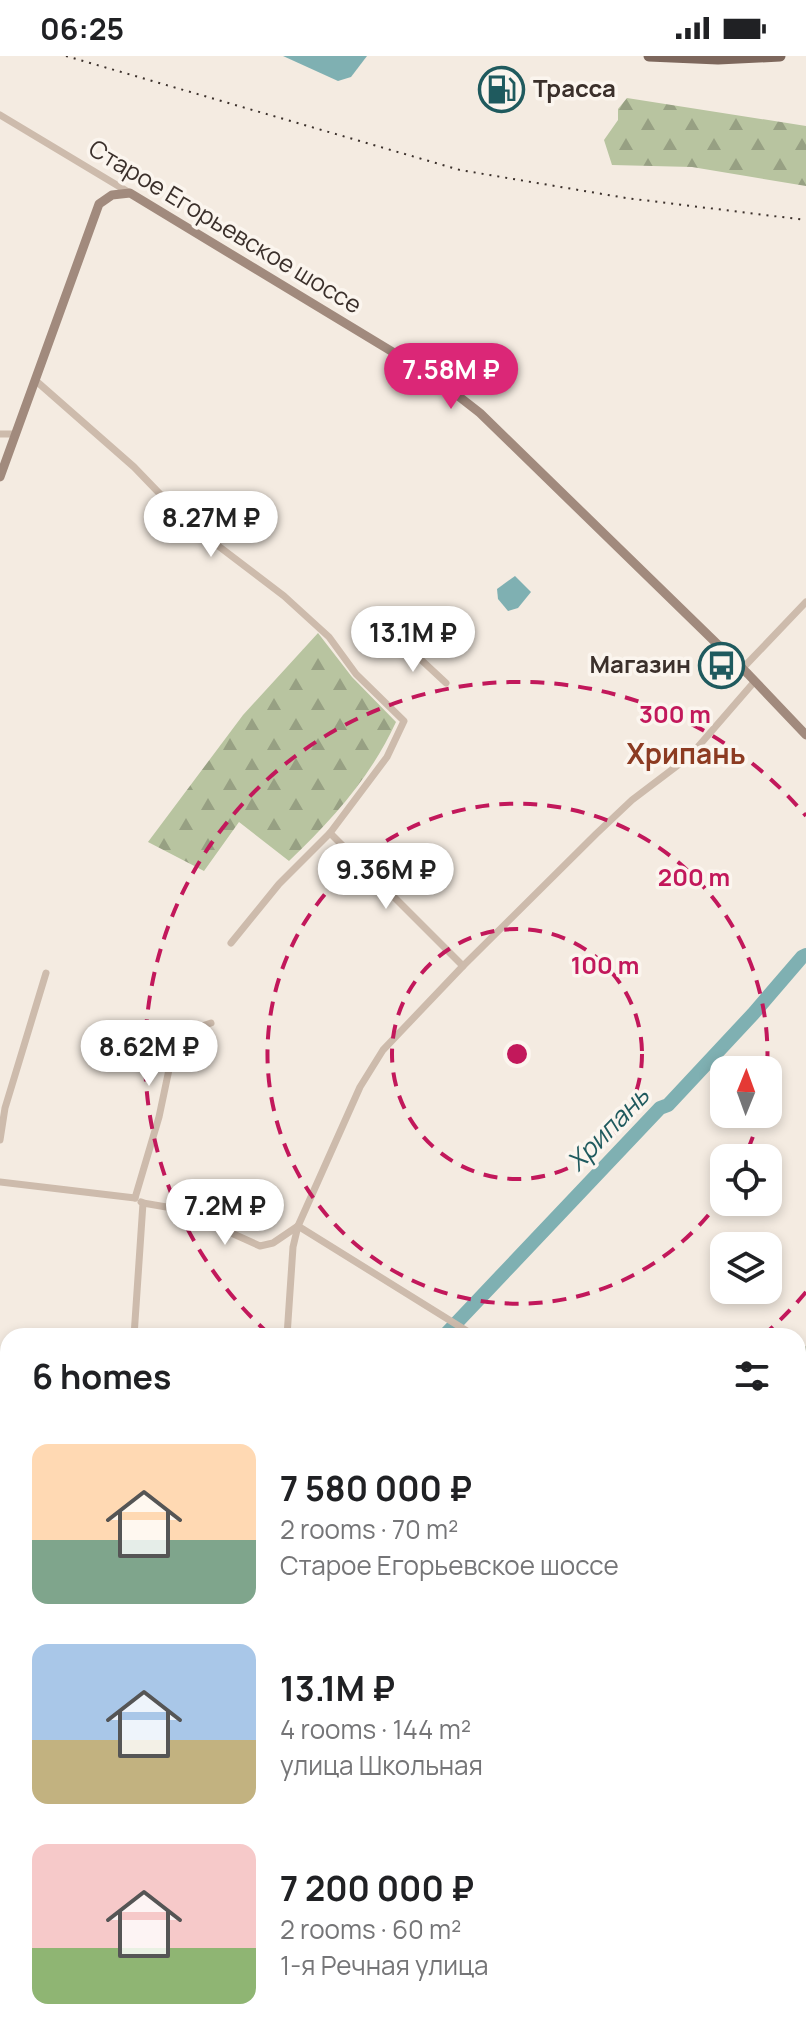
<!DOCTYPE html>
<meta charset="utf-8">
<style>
body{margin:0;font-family:Manrope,sans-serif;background:#f6f6f6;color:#202124;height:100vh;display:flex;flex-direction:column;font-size:30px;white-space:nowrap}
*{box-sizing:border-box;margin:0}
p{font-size:26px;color:#757577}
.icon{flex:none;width:44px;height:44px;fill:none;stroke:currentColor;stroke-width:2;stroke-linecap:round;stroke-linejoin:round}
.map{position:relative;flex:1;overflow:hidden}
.details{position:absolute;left:0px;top:1272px;width:806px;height:714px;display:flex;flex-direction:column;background:#fff;border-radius:24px 24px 0 0;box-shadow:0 4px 12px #0003}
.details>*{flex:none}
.needle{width:52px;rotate:1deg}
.buttons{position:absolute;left:710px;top:1000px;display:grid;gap:16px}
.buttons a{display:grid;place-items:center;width:72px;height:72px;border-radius:16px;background:#fff;box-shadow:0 4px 12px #0003;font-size:40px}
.price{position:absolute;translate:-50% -68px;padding:0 18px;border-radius:28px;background:#fff;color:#222;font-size:26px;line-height:52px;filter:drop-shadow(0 2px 4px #0008)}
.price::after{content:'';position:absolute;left:50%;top:48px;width:24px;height:18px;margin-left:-12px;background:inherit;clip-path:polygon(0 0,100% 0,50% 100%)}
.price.active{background:#db2777;color:#fff}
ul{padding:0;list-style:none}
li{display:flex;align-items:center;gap:24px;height:200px;padding:0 32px}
li span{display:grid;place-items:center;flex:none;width:224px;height:160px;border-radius:16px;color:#555}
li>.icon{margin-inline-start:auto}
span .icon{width:96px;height:96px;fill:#fffc;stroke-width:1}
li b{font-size:34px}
h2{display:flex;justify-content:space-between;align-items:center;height:96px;padding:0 32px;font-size:34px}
.status{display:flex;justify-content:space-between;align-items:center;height:56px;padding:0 40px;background:#fff;direction:ltr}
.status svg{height:22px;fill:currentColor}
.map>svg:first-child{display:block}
</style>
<div class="status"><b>06:25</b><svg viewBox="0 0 49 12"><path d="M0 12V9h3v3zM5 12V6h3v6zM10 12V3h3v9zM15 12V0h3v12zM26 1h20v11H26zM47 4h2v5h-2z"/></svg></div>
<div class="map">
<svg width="806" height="1985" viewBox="0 0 806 1985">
<defs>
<pattern id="forest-firs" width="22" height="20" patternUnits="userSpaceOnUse" patternTransform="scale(2)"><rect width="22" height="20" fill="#b8c4a0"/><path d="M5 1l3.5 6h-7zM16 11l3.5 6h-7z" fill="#97a083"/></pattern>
</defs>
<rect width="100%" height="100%" fill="#f4ebe1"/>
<g fill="url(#forest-firs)">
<polygon points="627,42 806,70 806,130 692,111 612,109 604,84 618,64 618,53"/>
<path d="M 318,577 L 352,621 L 396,666 C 370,722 333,763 289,805 L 239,766 L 204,815 L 148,786 L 243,659 Z"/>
<polygon points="806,1290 806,1985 746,1985 734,1978 798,1978 798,1296"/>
</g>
<g fill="#7fb0b2">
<polygon points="283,0 367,0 351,21 338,25"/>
<polygon points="515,520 531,536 518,552 508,555 498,543 497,533"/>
</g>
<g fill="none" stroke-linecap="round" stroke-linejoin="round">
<g stroke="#7fb0b2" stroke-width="14">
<polyline points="444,1280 660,1052 668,1049 753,958 802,901 806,899"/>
<polyline points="385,1985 388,1978"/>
</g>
<g stroke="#cdbbac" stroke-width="7">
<polyline points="0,59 130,137"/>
<polyline points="35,324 134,411 160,438 171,454 284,540 329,581 356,618 404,665 387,701 330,777 279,828 231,887"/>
<polyline points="0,378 16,378"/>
<polyline points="402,586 446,627"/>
<polyline points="742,613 806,546"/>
<polyline points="330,777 463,910"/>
<polyline points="0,1084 5,1052 46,917"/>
<polyline points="0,1126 135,1142"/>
<polyline points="135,1142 159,1061 175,985 181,977 211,967"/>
<polyline points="143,1147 178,1153 260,1190 273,1187 298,1170"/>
<polyline points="298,1170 475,1280"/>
<polyline points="134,1280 143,1147 141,1146"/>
<polyline points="287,1280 293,1191 298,1170 360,1031 383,994 463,910 596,778 632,744 690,700 755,625"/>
<polyline points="0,1523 8,1524"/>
<polyline points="581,1978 583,1985"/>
<polyline points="103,1985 103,1978"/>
<polyline points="273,1985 273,1978"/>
</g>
<polyline stroke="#a18a7d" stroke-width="9" points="0,421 99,148 112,139 130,137 434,321 480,357 748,618 806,679"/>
<polyline stroke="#7d675c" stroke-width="11" points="649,0 718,3 780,0"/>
<polyline stroke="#3b302b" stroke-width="2" stroke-dasharray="2 6" stroke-linecap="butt" points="66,0 460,114 626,142 806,164"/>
</g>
<g fill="none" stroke="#c2185b" stroke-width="4" stroke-dasharray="14 10">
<circle cx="517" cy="998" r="125"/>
<path d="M760 1058A250 250 0 0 1 744 1102M723 1140A250 250 0 1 1 767 1013"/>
<path d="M806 1236A374 374 0 0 1 765 1278M269 1278A374 374 0 1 1 806 760"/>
</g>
<defs>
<symbol id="fuel-ring" viewBox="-11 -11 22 22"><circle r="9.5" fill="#fbf5ee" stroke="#1f5a5e" stroke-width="1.5"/><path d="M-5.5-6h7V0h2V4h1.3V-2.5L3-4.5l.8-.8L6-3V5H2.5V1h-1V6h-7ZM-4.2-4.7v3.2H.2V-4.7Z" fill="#1f5a5e"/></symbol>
<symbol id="bus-ring" viewBox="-11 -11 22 22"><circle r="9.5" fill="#fbf5ee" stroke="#1f5a5e" stroke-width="1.5"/><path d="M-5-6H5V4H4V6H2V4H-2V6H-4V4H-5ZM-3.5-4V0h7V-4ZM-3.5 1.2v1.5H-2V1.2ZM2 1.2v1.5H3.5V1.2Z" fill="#1f5a5e"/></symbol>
</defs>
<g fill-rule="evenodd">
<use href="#fuel-ring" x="476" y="8" width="51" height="51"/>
<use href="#bus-ring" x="696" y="584" width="51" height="51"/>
</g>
<g text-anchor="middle" stroke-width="7" stroke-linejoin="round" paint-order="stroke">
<g font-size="24" font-weight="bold" fill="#3b302b" stroke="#fbf5ee" text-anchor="start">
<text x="533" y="41">Трасса</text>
<text x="691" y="617" text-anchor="end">Магазин</text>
</g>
<g font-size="24" fill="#3b302b" stroke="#fbf5ee">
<text transform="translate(225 171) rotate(31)" y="8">Старое Егорьевское шоссе</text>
</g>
<g font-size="26" font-style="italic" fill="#1f5a5e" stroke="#fbf5ee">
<text transform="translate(608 1073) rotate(-46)" y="9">Хрипань</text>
</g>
<g font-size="28" font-weight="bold" fill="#8c3b22" stroke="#fbf5ee">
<text x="686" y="708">Хрипань</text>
</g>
</g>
<circle cx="517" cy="998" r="12" fill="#c2185b" stroke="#fbf5ee" stroke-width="4"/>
<g font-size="24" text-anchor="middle" font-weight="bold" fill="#c2185b" stroke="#fbf5ee" stroke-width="7" stroke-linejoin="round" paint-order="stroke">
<text x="675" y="667">300 m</text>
<text x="694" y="830">200 m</text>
<text x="605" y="918">100 m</text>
</g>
</svg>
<div class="buttons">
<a><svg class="needle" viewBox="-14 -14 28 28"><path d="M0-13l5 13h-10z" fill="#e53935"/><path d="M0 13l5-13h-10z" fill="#757577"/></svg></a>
<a><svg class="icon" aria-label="locate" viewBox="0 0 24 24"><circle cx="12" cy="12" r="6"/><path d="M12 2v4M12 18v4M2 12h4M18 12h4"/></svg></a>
<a><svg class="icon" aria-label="layers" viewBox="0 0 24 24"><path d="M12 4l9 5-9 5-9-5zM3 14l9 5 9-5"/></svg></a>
</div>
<b class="price active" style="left:451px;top:355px">7.58M ₽</b>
<b class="price" style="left:211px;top:503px">8.27M ₽</b>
<b class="price" style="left:413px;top:618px">13.1M ₽</b>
<b class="price" style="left:386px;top:855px">9.36M ₽</b>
<b class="price" style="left:149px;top:1032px">8.62M ₽</b>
<b class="price" style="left:225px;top:1191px">7.2M ₽</b>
<section class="details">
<h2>6 homes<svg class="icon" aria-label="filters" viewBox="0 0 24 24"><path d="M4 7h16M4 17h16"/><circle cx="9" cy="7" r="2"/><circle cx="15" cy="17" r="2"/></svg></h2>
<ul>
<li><span style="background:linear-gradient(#ffd9b3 60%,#7fa58c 0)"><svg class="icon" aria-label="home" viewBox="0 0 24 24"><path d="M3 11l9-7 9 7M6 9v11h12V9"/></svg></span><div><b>7 580 000 ₽</b><p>2 rooms · 70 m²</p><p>Старое Егорьевское шоссе</p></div></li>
<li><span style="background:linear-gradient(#a9c7e8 60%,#c2b280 0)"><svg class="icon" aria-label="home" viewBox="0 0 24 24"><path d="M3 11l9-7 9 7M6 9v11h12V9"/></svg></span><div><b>13.1M ₽</b><p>4 rooms · 144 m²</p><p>улица Школьная</p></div></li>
<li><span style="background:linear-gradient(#f6c9c9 65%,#8fb573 0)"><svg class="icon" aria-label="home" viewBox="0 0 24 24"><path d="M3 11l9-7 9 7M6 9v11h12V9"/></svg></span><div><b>7 200 000 ₽</b><p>2 rooms · 60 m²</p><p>1-я Речная улица</p></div></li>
</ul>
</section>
</div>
